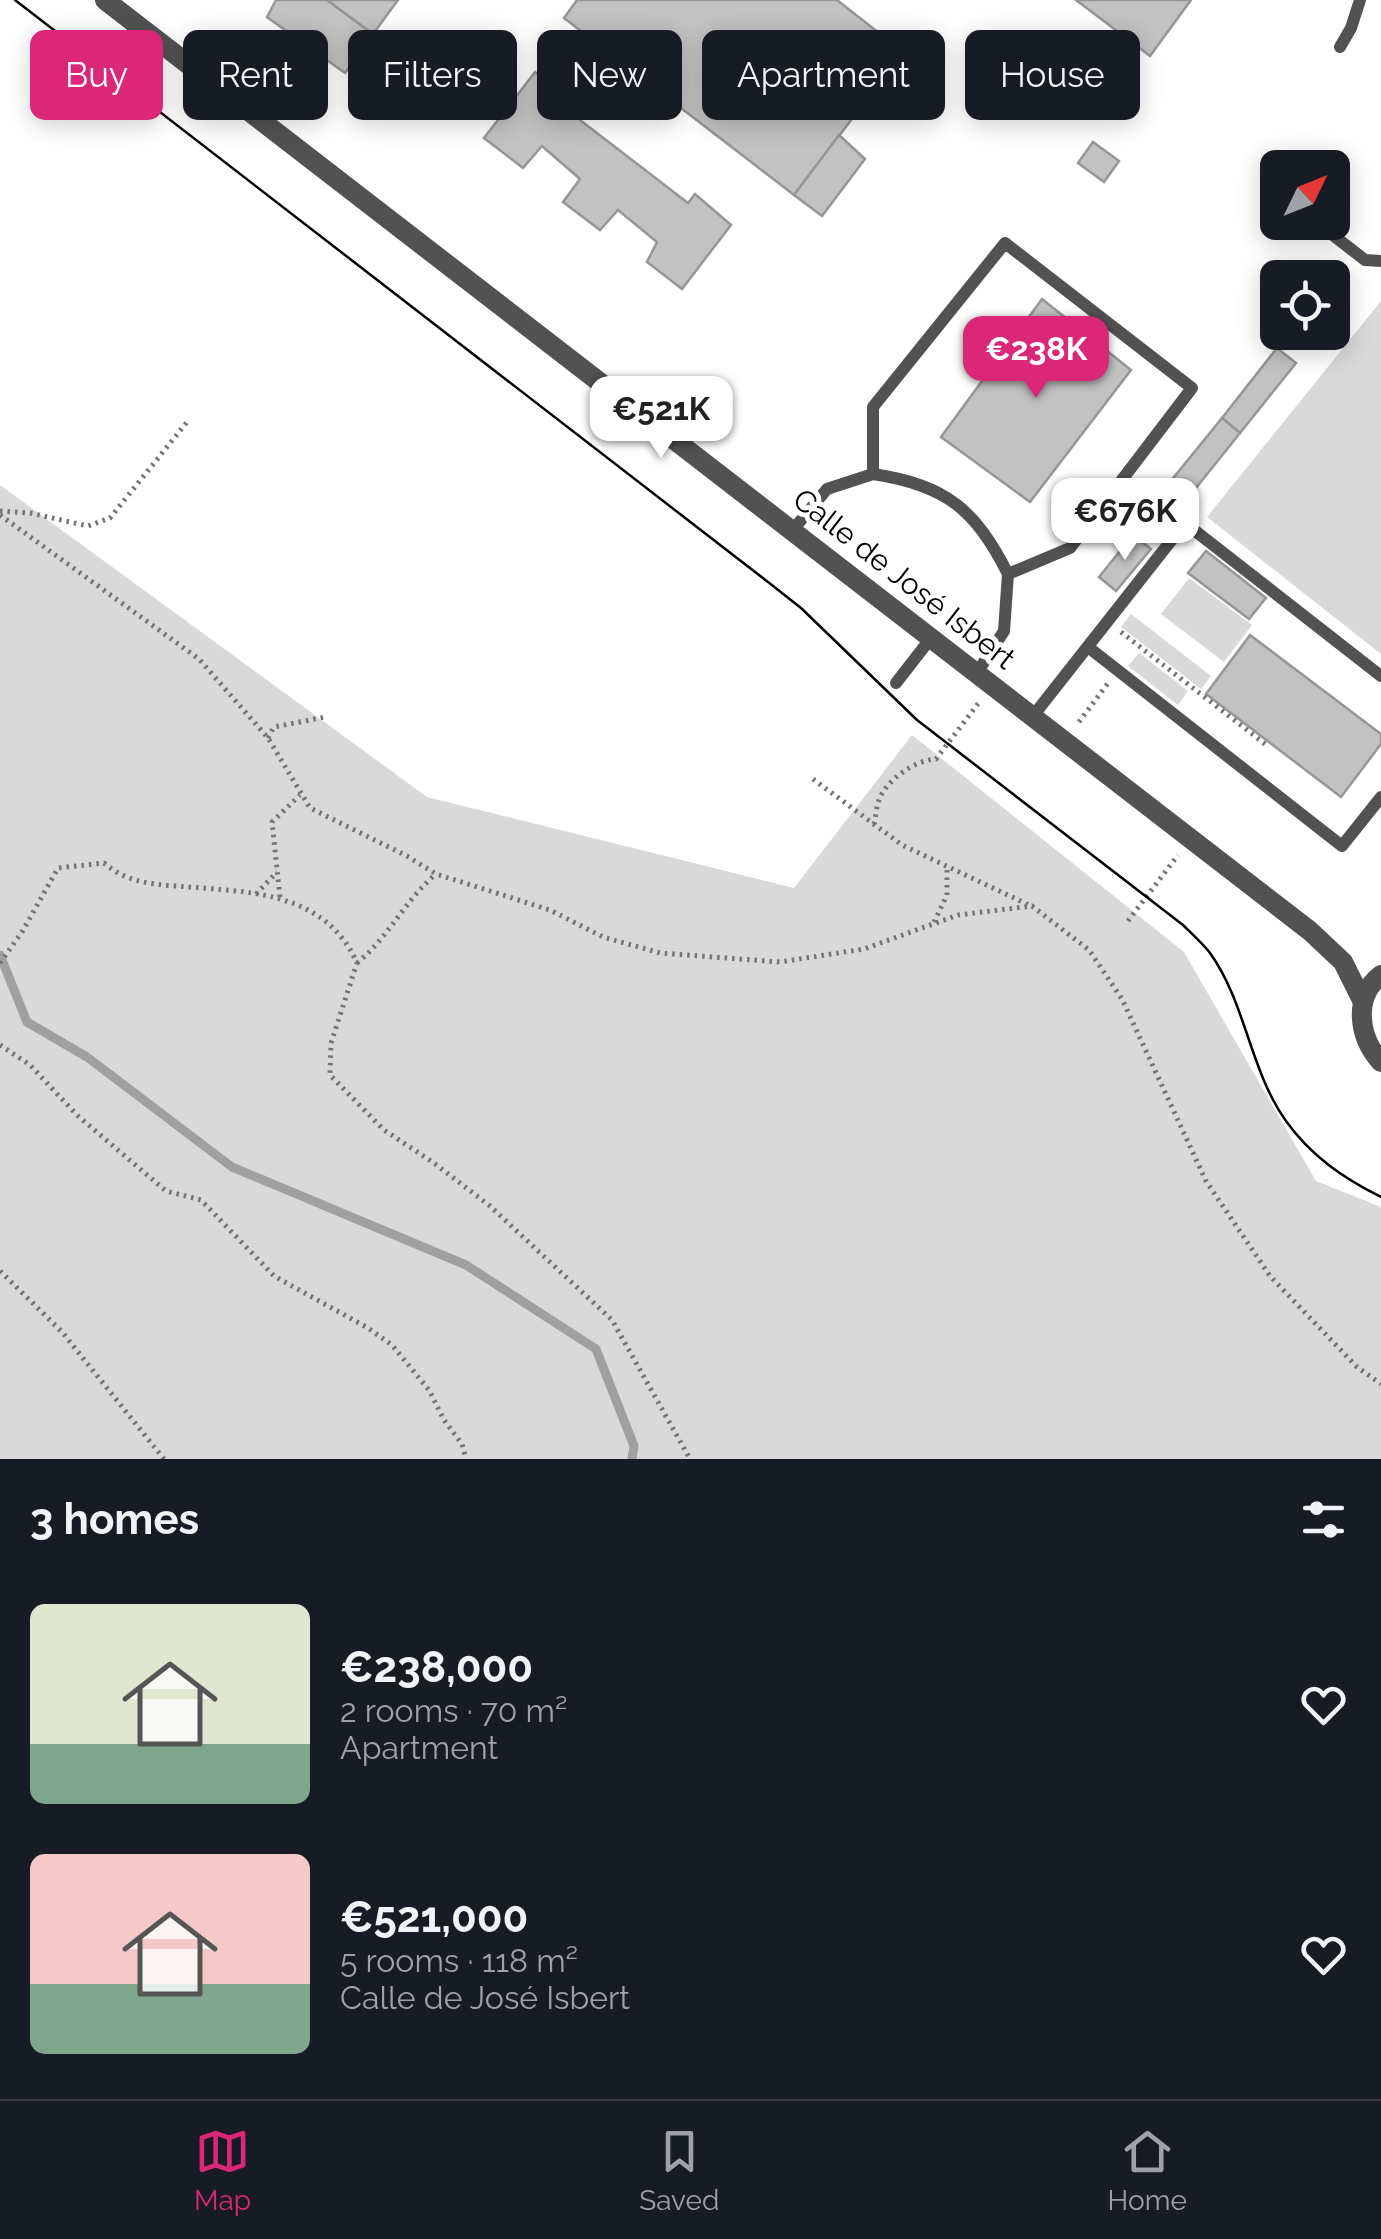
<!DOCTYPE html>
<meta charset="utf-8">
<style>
body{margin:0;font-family:Raleway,sans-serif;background:#20242c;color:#f1f3f6;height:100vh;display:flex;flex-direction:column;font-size:38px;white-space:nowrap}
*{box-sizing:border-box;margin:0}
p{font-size:32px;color:#9ea1a6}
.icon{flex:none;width:55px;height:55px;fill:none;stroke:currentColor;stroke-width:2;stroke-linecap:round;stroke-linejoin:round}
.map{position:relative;height:1459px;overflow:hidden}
.details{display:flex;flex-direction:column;background:#171b24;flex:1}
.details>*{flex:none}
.hud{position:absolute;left:30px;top:30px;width:1322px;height:90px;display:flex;gap:20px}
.needle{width:65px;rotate:47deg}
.tools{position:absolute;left:1260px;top:150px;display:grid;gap:20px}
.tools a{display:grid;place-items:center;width:90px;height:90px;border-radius:15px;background:#171b24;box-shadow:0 5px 25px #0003;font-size:50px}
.price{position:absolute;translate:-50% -85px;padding:0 22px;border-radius:20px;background:#fff;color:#222;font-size:32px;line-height:65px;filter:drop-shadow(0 2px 5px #0008)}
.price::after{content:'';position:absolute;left:50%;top:60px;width:30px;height:22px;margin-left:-15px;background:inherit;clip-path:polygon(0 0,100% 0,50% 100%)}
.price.selected{background:#db2777;color:#fff}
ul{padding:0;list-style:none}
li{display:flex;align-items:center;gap:30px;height:250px;padding:0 30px}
li span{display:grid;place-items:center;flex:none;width:280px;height:200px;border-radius:15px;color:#555}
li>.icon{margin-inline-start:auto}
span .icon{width:120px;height:120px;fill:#fffc;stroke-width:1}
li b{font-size:42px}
h2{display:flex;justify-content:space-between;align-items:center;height:120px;padding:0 30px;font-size:42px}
.tag{padding:0 35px;border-radius:15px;background:#171b24;box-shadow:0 5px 25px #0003;font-size:35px;line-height:90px}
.tag.selected{background:#db2777;color:#fff}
.dock{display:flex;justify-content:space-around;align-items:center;height:140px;border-top:2px solid #363941;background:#171b24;font-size:28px;color:#9ea1a6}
.dock a{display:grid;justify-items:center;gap:5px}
.dock .selected{color:#db2777}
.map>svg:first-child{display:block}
</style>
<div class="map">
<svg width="1381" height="1459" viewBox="0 0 1381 1459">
<rect width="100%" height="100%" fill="#fff"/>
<g fill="#d9d9d9">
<polygon points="1381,301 1381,654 1207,517"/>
<polygon points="0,485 427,797 794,888 912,735 1184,952 1316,1181 1381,1207 1381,1459 0,1459"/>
<polygon points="1189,578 1252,625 1224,662 1161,614"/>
<polygon points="1131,614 1211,676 1201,689 1121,627"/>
<polygon points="1139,653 1188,691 1178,705 1128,666"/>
</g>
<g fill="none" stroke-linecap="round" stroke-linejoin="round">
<polyline stroke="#a0a0a0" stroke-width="9" points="0,955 27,1022 87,1057 232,1167 466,1265 596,1349 634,1446 632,1459"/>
</g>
<g fill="#c2c2c2" stroke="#969696" stroke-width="2.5">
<polygon points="276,0 327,0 373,34 345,73 267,17"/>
<polygon points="327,0 398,0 373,34"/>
<polygon points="577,0 837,0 903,52 794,195 564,18"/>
<polygon points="1076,0 1191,0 1150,56"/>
<polygon points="535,72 575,103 567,110 688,203 695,194 731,225 682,289 647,262 657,242 618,210 600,230 563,202 580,179 542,146 523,168 484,138"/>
<polygon points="839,135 865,159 822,216 794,195"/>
<polygon points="1093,142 1119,161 1104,182 1078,163"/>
<polygon points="1042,299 1131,370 1030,502 941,437"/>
<polygon points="1277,348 1296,363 1240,433 1222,418"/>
<polygon points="1222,418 1240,433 1180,508 1161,493"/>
<polygon points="1133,535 1151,549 1116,591 1099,577"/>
<polygon points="1206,551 1266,598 1249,619 1188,573"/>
<polygon points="1250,635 1381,734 1381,744 1341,797 1206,694"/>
</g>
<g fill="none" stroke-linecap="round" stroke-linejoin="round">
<g stroke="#747474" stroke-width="5" stroke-dasharray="2.5 5" stroke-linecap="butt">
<polyline points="0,511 30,513 88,526 110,518 187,422"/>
<polyline points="0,515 199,659 268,738 310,808 407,856 436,874 550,910 603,937 660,953 780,962 864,949 958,915 1032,906 1089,950 1122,999 1206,1181 1270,1276 1357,1367 1381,1384"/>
<polyline points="1121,632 1265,744"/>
<polyline points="1079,722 1108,683"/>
<polyline points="268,738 274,727 325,717"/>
<polyline points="813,779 902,845 1029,905"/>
<path d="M 874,824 C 876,817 876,807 879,800 C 886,780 915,760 936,759 L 980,701"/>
<polyline points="256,894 277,872"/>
<polyline points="280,897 272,822 300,795"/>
<polyline points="1128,921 1178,855"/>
<polyline points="934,922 947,895 947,869"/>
<path d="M 0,963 L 22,932 L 58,868 L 104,863 C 125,881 148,884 176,886 C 245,892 324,889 357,963 L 331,1043 L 330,1075 L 384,1130 L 434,1163 L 490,1206 L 612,1320 L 690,1459"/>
<path d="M 357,963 C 389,937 405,900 436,874"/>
<polyline points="0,1045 30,1065 78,1116 166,1191 201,1200 274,1276 368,1328 392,1345 429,1390 444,1420 462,1444 466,1459"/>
<polyline points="0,1271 62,1332 164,1459"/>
</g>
<g stroke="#525252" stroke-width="12">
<polyline points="1340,47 1351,28 1360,0"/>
<polyline points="1316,222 1365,260 1381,261"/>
<path d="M 1005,243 L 1192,388 L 1070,548 L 1008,574 C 975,509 946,485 873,474 L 873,407 Z"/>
<polyline points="657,426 682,394"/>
<polyline points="792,531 827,489 873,474"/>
<polyline points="1088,647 1342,846 1381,797"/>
<polyline points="977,673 1004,631 1008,574"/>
<polyline points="896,683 931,638"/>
<polyline points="1033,716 1185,523 1381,676"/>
</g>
<g stroke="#525252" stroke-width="20">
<polyline points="105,0 1310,931 1343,962 1363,1002"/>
<path d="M 1381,975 C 1352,997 1359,1038 1381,1062"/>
</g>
<path stroke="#000" stroke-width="2.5" d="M 15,0 L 768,582 L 801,608 L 917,720 L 1183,925 C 1192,934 1202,943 1210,953 C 1246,1003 1250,1071 1286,1121 C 1311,1156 1343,1178 1381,1197"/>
</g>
<g text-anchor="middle" stroke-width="10" stroke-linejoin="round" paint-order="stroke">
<g font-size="30" fill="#000" stroke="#fff">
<text transform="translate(904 579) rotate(38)" y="10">Calle de José Isbert</text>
</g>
</g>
</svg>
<div class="tools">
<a><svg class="needle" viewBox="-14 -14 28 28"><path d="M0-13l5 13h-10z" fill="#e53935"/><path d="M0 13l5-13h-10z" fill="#9ea1a6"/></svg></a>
<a><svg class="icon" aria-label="locate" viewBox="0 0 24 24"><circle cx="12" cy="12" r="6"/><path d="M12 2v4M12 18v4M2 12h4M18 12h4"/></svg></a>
</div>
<b class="price selected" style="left:1036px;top:401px">€238K</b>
<b class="price" style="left:661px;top:461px">€521K</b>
<b class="price" style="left:1125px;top:563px">€676K</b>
<div class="hud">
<a class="tag selected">Buy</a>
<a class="tag">Rent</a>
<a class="tag">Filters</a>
<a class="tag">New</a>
<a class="tag">Apartment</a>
<a class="tag">House</a>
</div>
</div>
<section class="details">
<h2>3 homes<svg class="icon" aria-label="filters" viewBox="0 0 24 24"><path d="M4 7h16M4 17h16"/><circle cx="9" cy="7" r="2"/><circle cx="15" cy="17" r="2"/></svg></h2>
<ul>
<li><span style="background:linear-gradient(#dfe7d0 70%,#7fa58c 0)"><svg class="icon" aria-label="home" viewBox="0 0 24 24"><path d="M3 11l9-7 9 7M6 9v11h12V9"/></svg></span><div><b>€238,000</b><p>2 rooms · 70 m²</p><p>Apartment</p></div><svg class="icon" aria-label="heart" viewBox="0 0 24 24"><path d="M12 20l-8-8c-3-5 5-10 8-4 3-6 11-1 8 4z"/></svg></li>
<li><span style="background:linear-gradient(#f6c9c9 65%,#7fa58c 0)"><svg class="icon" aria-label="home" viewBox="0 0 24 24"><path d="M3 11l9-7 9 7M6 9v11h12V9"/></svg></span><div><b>€521,000</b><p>5 rooms · 118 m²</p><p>Calle de José Isbert</p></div><svg class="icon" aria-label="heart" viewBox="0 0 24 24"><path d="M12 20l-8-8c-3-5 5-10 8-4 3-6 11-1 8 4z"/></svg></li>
</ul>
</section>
<nav class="dock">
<a class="selected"><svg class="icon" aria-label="map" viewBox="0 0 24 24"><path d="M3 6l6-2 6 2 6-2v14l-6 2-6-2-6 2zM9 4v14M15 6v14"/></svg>Map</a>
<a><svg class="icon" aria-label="saved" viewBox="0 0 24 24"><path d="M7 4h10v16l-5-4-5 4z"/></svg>Saved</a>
<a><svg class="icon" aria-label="home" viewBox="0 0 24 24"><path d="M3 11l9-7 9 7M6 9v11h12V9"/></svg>Home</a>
</nav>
